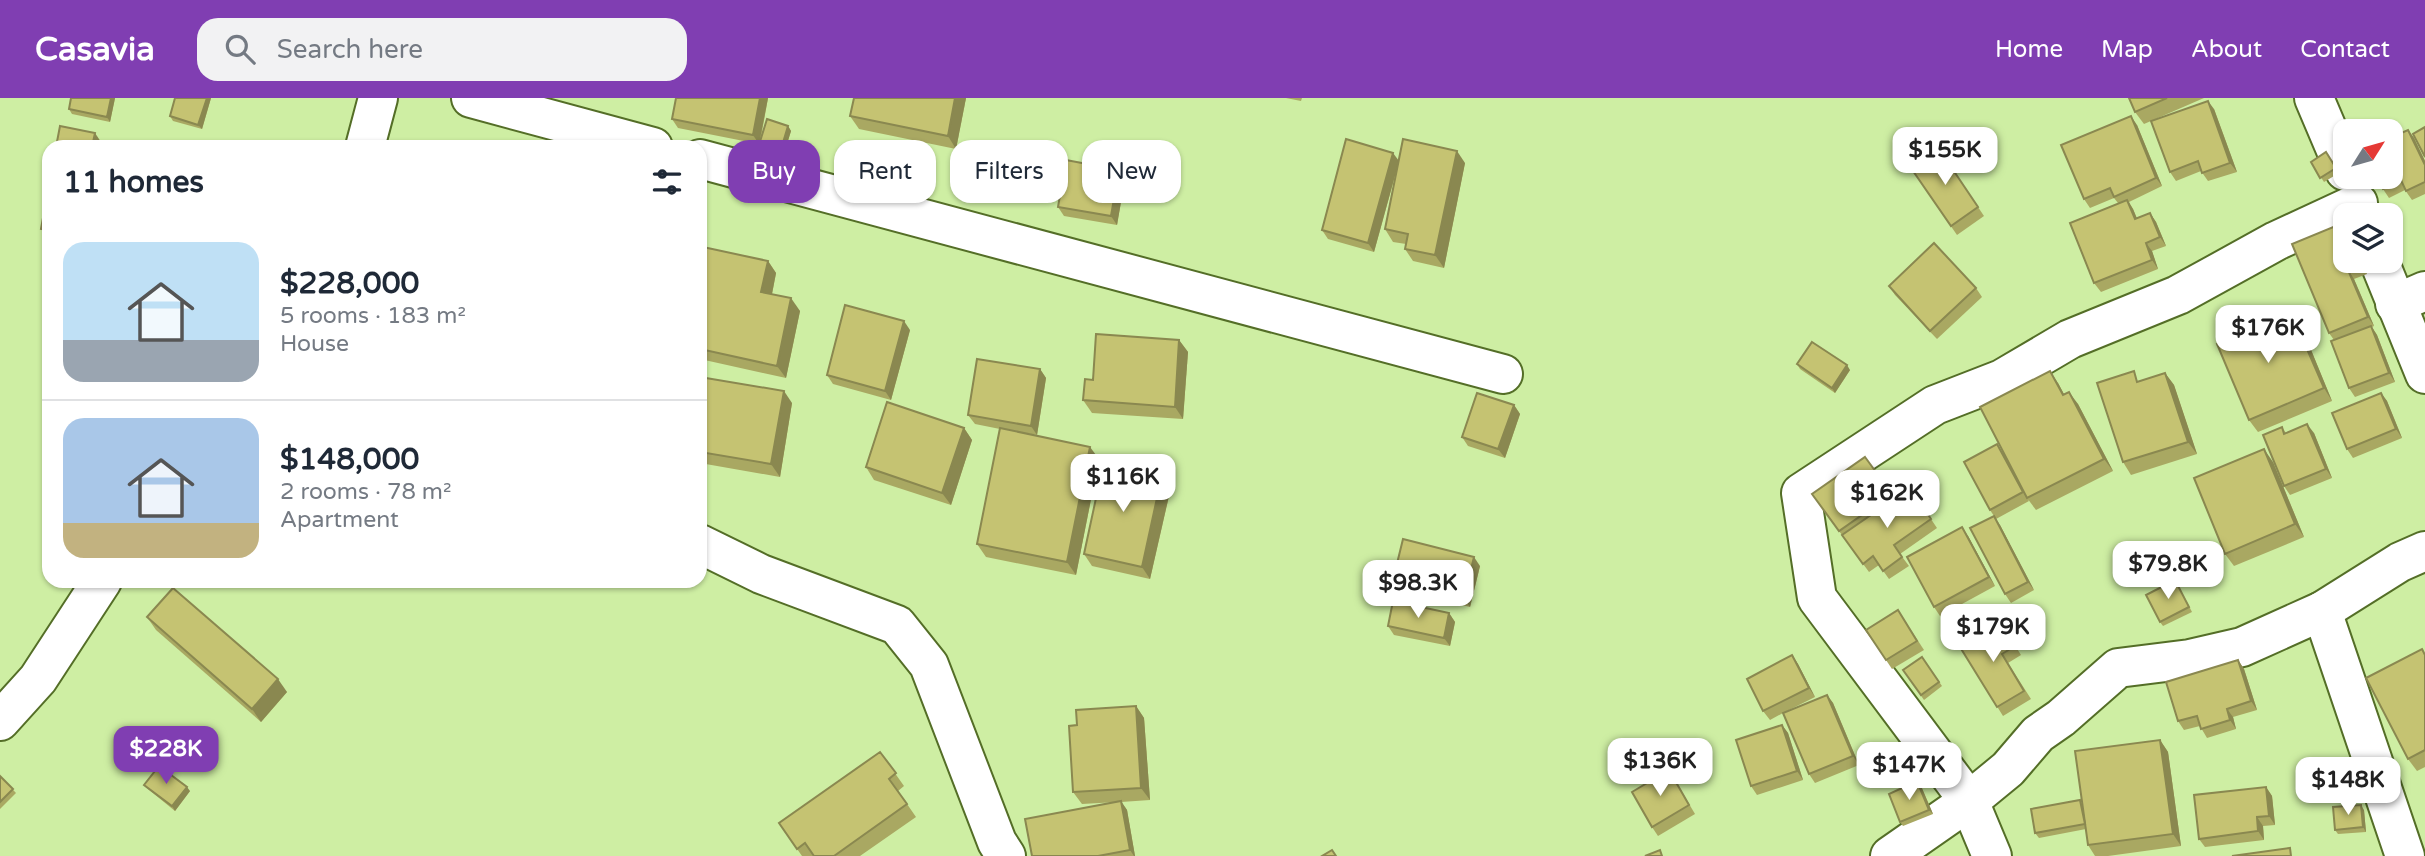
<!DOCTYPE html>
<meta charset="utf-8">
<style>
body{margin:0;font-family:"Varela Round",sans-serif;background:#f2f2f3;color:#1f2937;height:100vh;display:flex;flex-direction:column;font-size:26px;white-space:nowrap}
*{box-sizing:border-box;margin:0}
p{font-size:23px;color:#747a83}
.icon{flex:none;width:38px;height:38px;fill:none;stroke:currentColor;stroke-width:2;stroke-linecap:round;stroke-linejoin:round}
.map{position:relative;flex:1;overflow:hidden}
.side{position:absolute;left:42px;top:42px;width:665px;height:448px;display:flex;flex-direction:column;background:#fff;border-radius:21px;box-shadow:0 2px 5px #0004}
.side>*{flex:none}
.guide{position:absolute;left:728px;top:42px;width:665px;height:63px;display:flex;gap:14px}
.needle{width:46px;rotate:53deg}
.controls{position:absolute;left:2333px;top:21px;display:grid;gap:14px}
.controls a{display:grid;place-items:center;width:70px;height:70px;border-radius:14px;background:#fff;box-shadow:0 2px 5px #0004;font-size:35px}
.price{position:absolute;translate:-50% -60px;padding:0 16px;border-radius:14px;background:#fff;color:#222;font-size:23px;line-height:46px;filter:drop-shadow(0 2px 4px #0008)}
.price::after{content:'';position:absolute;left:50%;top:42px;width:21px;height:16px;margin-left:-10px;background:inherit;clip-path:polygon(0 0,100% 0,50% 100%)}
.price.selected{background:#803eb2;color:#fff}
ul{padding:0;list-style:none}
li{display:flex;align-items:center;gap:21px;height:175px;padding:0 21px}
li+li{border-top:2px solid #e0e1e3}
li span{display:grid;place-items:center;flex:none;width:196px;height:140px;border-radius:21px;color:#555}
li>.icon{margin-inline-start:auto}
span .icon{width:84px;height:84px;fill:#fffc;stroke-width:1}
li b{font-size:30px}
h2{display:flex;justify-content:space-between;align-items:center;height:84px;padding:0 21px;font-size:30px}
.pill{padding:0 24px;border-radius:21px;background:#fff;box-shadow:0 2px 5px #0004;font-size:24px;line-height:63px}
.pill.selected{background:#803eb2;color:#fff}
header{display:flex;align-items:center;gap:42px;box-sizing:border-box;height:98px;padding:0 35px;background:#803eb2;color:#fff}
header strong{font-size:33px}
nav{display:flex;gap:38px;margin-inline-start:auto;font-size:24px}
.search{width:490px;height:63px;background:#f2f2f3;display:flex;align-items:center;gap:18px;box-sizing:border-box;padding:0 24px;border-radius:21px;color:#747a83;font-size:26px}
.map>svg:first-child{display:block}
</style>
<header>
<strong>Casavia</strong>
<div class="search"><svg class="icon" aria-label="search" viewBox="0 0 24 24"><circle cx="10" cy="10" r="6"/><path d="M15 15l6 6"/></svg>Search here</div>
<nav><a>Home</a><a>Map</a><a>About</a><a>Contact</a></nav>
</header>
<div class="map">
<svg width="2425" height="758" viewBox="0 0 2425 758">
<rect width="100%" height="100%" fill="#ceeea3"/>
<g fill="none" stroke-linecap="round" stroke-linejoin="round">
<defs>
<g id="minor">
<polyline points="471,0 653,49"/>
<polyline points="2314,0 2345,73"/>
<polyline points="365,49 378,0"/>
<polyline points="700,61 1503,276"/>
<polyline points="2379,163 2425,276"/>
<polyline points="2395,206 2425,193"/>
<polyline points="700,446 761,476 897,527 929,567 997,744 1006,758"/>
<polyline points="2322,513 2405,758"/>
<polyline points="0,623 38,581 102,483"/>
<polyline points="1890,758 1969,703 2008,671 2038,636 2061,620 2118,570 2190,561 2242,549 2322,513 2400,464 2425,453"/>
<polyline points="1992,758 1969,703 1817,500 1801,395 1935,307 2002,281 2070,241 2178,197 2276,143 2358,105"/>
</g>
</defs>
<use href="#minor" stroke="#546e27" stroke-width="42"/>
<use href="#minor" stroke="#fff" stroke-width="38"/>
</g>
<g fill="#a9a862">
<polygon points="115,0 110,24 72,16 69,11"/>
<polygon points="175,0 211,0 202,31 173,23 170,18"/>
<polygon points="676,0 768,0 760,45 788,28 791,33 782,62 761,55 758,50 759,46 678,30 672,21"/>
<polygon points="854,0 966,0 956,51 859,31 850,18"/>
<polygon points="1286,0 1302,0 1301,3"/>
<polygon points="2129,0 2204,0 2144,26 2135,14"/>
<polygon points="2214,11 2237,74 2208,83 2201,73 2176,83 2170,74"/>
<polygon points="2137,27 2162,88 2129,104 2133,111 2137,121 2150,115 2156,124 2166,148 2152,153 2158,171 2101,194 2094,185 2118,105 2114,100 2090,110 2084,101"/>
<polygon points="2408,32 2414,40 2425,63 2425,96 2412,102 2405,92 2389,100 2383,91"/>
<polygon points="1939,51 1984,118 1957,137 1911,70"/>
<polygon points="2326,54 2339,75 2324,84 2311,64"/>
<polygon points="1399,63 1465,65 1444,170 1413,163 1405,151 1406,146 1393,144 1385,131 1398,67 1374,154 1328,141 1322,132"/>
<polygon points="1119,72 1125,81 1117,127 1064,118 1058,109"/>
<polygon points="49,87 49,140 47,139 41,131"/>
<polygon points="2343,125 2345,127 2345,163 2361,163 2367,176 2354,181 2374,228 2372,229 2377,237 2395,284 2355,299 2349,290 2334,242 2329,235"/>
<polygon points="768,163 776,175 772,196 800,213 786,280 700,261 700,165"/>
<polygon points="1889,188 1976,190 1982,199 1937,241 1895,197"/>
<polygon points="2268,209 2276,221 2284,241 2309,247 2332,303 2258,334 2249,322 2236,238"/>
<polygon points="910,232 891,302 833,286 827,277"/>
<polygon points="1179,242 1188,254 1183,321 1092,315 1083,302 1093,282"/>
<polygon points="1797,266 1850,272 1835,295 1800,271"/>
<polygon points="1040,271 1046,280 1037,337 1008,332 1099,361 1076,477 986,459 977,446 1000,331 975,326 968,317"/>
<polygon points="2165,275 2174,287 2197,356 2131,377 2123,364 2141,283"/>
<polygon points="700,279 792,305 780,379 700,365"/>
<polygon points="2058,285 2064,296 2078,306 2113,373 2036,412 2027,400 2029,403 1996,421 1990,412 2003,355 2027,400"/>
<polygon points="2381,295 2387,303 2402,340 2353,360 2347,351"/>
<polygon points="1514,307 1520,316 1505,360 1468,348 1462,339"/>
<polygon points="2282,329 2286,335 2314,335 2332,380 2290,397 2284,388"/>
<polygon points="964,330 972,342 951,407 874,382 866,369"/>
<polygon points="1865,359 1894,401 1910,390 1937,430 1900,456 1909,468 1889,481 1879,467 1869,474 1812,396"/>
<polygon points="2273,364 2304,439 2234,468 2225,456"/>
<polygon points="1162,377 1171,389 1150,481 1092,468 1084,456"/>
<polygon points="2000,427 2034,492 2011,505 2005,496"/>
<polygon points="1968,438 1995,488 1940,518 1934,509"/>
<polygon points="1480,468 1470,509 1399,491 1393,482"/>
<polygon points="2178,487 2192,514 2163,528 2160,524"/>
<polygon points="1898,512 1924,552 1892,571 1886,562"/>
<polygon points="1449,515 1455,524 1450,548 1394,537 1388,528"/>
<polygon points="147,519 287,594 261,624 156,532"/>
<polygon points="2006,533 2021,557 2008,565 2031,601 2003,618 1960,549"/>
<polygon points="2425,556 2425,669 2417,673 2408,661"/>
<polygon points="1792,557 1798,566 1815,599 1785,614 1827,597 1833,605 1859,667 1815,685 1809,676 1783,615 1770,622 1763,613"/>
<polygon points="1922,559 1942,588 1924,602 1903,572"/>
<polygon points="2238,562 2244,571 2257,612 2233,619 2236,631 2207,640 2200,628 2184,632 2178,623"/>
<polygon points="1136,608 1144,620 1150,702 1121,704 1127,712 1135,758 1032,758 1117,704 1082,706 1073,694 1077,627"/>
<polygon points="1782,627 1788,635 1803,682 1757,697 1751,688"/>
<polygon points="2160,642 2168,654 2181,748 2108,758 2095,758 2088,747 2086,731 2039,740 2035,735 2082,705"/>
<polygon points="880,654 904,688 898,693 916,719 860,758 802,758 779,725"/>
<polygon points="1669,672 1695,716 1658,738 1652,729"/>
<polygon points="0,678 16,695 0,711"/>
<polygon points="144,687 190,693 175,713 148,691"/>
<polygon points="1921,688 1933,716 1903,728 1900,724"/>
<polygon points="2266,689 2272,698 2275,727 2263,728 2264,742 2205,749 2199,741"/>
<polygon points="2364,712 2366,734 2338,736 2335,732"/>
</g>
<g fill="#8a8850">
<polygon points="111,0 115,0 110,24 107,19"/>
<polygon points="207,0 211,0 202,31 198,27"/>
<polygon points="760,0 768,0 759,46 753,37"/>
<polygon points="955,0 966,0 956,51 948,38"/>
<polygon points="2208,3 2214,11 2237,74 2230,65"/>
<polygon points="2131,18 2137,27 2162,88 2156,80"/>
<polygon points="788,28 791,33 782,62 779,58"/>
<polygon points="2408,32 2414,40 2425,63 2425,67"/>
<polygon points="95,35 101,44 100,49 92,49"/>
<polygon points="1457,53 1465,65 1444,170 1435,157"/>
<polygon points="1393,55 1399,63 1374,154 1368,145"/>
<polygon points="1119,72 1125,81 1117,127 1111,118"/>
<polygon points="2127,102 2133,111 2141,130 2135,121"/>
<polygon points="2150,115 2156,124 2166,148 2160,139"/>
<polygon points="2146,145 2152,153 2158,171 2152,162"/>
<polygon points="768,163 776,175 770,206 761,194"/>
<polygon points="2359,163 2361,163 2367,176 2360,167"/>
<polygon points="2348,172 2354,181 2374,228 2368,219"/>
<polygon points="791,200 800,213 786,280 777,268"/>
<polygon points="2268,209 2276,221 2290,255 2281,243"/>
<polygon points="904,223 910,232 891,302 885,293"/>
<polygon points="2371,228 2377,237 2395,284 2389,275"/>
<polygon points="2300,235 2309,247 2332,303 2324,290"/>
<polygon points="1179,242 1188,254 1183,321 1175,309"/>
<polygon points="1847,267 1850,272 1835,295 1832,290"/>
<polygon points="1040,271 1046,280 1037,337 1031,328"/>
<polygon points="2050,273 2058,285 2071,310 2063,297"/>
<polygon points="2165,275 2174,287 2197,356 2188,344"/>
<polygon points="784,293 792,305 780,379 771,366"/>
<polygon points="2069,294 2078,306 2113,373 2104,361"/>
<polygon points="2381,295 2387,303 2402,340 2396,331"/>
<polygon points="1514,307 1520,316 1505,360 1498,351"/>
<polygon points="2307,326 2314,335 2332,380 2326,371"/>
<polygon points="964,330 972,342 951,407 942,395"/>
<polygon points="1997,346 2003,355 2029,403 2023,394"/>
<polygon points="1090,349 1099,361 1076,477 1067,464"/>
<polygon points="2264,351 2273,364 2304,439 2295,426"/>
<polygon points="1162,377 1171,389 1150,481 1142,469"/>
<polygon points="1994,418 2000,427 2034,492 2028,484"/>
<polygon points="1962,429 1968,438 1995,488 1989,479"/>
<polygon points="1474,459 1480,468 1470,509 1464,500"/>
<polygon points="1449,515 1455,524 1450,548 1444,540"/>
<polygon points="1792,557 1798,566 1815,599 1809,590"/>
<polygon points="2238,562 2244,571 2257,612 2251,603"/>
<polygon points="278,581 287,594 261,624 252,611"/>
<polygon points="1827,597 1833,605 1859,667 1853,658"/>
<polygon points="1136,608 1144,620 1150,702 1141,690"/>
<polygon points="2227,611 2233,619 2236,631 2230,622"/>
<polygon points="1782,627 1788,635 1803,682 1797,673"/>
<polygon points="2160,642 2168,654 2181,748 2173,736"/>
<polygon points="1917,683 1921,688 1933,716 1929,712"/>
<polygon points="187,689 190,693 175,713 172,708"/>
<polygon points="2266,689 2272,698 2275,727 2269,718"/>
<polygon points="1121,703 1127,712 1135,758 1134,758 1130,752"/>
<polygon points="2361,707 2364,712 2366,734 2363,729"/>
<polygon points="2257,719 2263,728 2264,742 2258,733"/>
</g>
<g fill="#c5c372" stroke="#8a8850" stroke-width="2">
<polygon points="71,0 111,0 107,19 69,11"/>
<polygon points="175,0 207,0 198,27 170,18"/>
<polygon points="676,0 760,0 753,37 672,21"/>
<polygon points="854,0 955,0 948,38 850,18"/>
<polygon points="2129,0 2167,0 2135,14"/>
<polygon points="2208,3 2230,65 2202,75 2198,63 2170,74 2151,23"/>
<polygon points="2131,18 2156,80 2114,99 2110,90 2084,101 2061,47"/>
<polygon points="767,21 788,28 779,58 758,50"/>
<polygon points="60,28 95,35 92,49 56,49"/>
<polygon points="2425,29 2425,59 2413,36"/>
<polygon points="2408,32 2425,67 2425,84 2406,93 2401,82 2383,91 2377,79 2390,79 2390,40"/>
<polygon points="1346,41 1393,55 1368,145 1322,132"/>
<polygon points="1403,41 1457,53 1435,157 1405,151 1408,136 1385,131"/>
<polygon points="1939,51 1978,109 1951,128 1911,70"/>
<polygon points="2326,54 2336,70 2320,80 2311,64"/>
<polygon points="1066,62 1119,72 1111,118 1058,109"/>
<polygon points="49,87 49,132 41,131"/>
<polygon points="2127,102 2135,121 2150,115 2160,139 2146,145 2152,162 2094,185 2070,125"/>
<polygon points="2343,125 2345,129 2345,163 2359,163 2360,167 2348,172 2368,219 2329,235 2292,146"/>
<polygon points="1934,145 1976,190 1930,233 1889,188"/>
<polygon points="703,149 768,163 761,194 791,200 777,268 700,251 700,165"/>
<polygon points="845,207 904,223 885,293 827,277"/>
<polygon points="2268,209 2281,243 2300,235 2324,290 2249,322 2217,246 2236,238 2230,225"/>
<polygon points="2371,228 2389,275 2349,290 2331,243"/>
<polygon points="1096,236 1179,242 1175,309 1083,302 1085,281 1093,282"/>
<polygon points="1812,244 1847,267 1832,290 1797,266"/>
<polygon points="977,261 1040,271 1031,328 968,317"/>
<polygon points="2050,273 2063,297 2069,294 2104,361 2027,400 1980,309"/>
<polygon points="2134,273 2137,284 2165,275 2188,344 2123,364 2097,285"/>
<polygon points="700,279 784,293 771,366 700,354"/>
<polygon points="1477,295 1514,307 1498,351 1462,339"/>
<polygon points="2381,295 2396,331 2347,351 2332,315"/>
<polygon points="887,304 964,330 942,395 866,369"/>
<polygon points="2307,326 2326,371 2284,388 2263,337 2282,329 2284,336"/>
<polygon points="1000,330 1090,349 1067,464 977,446"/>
<polygon points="1997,346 2023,394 1990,412 1964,364"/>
<polygon points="2264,351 2295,426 2225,456 2194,380"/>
<polygon points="1865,359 1892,396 1839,433 1812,396"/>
<polygon points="1104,363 1162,377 1142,469 1084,456"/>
<polygon points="1910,390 1931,421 1894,447 1902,459 1883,473 1873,458 1863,466 1842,437"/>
<polygon points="1994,418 2028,484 2005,496 1970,430"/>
<polygon points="1962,429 1989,479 1934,509 1907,459"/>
<polygon points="1403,441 1474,459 1464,500 1393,482"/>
<polygon points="2175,482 2189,509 2160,524 2146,497"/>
<polygon points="173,490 278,581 252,611 147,519"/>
<polygon points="1393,503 1449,515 1444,540 1388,528"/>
<polygon points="1898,512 1917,543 1886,562 1866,532"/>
<polygon points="2000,524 2015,548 2002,556 2024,593 1997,609 1960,549"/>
<polygon points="2422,551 2425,557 2425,652 2408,661 2366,580"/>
<polygon points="1792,557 1809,590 1763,613 1747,581"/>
<polygon points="1922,559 1939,584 1921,597 1903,572"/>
<polygon points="2238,562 2251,603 2227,611 2230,622 2201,631 2197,618 2178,623 2166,584"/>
<polygon points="1827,597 1853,658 1809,676 1783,615"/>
<polygon points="1136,608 1141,690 1073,694 1069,628 1077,627 1076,612"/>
<polygon points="1782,627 1797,673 1751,688 1736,642"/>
<polygon points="2160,642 2173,736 2088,747 2075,653"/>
<polygon points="880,654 896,675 889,681 907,706 834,758 814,758 805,745 797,751 779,725"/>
<polygon points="159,668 187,689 172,708 144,687"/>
<polygon points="1669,672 1689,707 1652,729 1632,694"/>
<polygon points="0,678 13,691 0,704"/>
<polygon points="1917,683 1929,712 1900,724 1889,696"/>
<polygon points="2266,689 2269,718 2257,719 2258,733 2199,741 2194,697"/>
<polygon points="2080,702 2085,726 2035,735 2031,711"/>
<polygon points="1121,703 1130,752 1098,758 1032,758 1025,721"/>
<polygon points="2361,707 2363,729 2335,732 2333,709"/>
<polygon points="2290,750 2291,758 2232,758"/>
<polygon points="1332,752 1336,758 1322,758"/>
<polygon points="1660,752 1662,758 1645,758"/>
</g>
</svg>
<div class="controls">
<a><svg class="needle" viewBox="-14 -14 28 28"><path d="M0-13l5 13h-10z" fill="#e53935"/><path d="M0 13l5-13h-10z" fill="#747a83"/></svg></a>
<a><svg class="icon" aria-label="layers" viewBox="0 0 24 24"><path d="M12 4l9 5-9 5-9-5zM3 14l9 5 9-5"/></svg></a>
</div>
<b class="price" style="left:1945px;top:89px">$155K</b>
<b class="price" style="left:2268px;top:267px">$176K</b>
<b class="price" style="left:1123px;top:416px">$116K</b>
<b class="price" style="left:1887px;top:432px">$162K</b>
<b class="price" style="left:2168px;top:503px">$79.8K</b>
<b class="price" style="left:1418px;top:522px">$98.3K</b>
<b class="price" style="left:1993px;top:566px">$179K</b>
<b class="price selected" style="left:166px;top:688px">$228K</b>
<b class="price" style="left:1660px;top:700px">$136K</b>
<b class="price" style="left:1909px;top:704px">$147K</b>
<b class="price" style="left:2348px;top:719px">$148K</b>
<div class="guide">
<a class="pill selected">Buy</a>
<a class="pill">Rent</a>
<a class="pill">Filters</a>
<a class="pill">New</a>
</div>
<section class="side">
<h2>11 homes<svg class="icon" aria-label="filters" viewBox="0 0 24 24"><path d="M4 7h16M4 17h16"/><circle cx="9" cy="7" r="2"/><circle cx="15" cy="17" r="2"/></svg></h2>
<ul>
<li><span style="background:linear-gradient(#bfe0f5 70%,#9aa5b1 0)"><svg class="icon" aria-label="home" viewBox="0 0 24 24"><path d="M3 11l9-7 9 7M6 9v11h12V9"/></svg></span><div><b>$228,000</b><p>5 rooms · 183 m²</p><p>House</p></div></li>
<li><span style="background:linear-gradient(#a9c7e8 75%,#c2b280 0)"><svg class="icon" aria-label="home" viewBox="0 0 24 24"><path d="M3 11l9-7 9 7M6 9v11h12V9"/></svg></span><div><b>$148,000</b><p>2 rooms · 78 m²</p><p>Apartment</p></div></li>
</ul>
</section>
</div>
